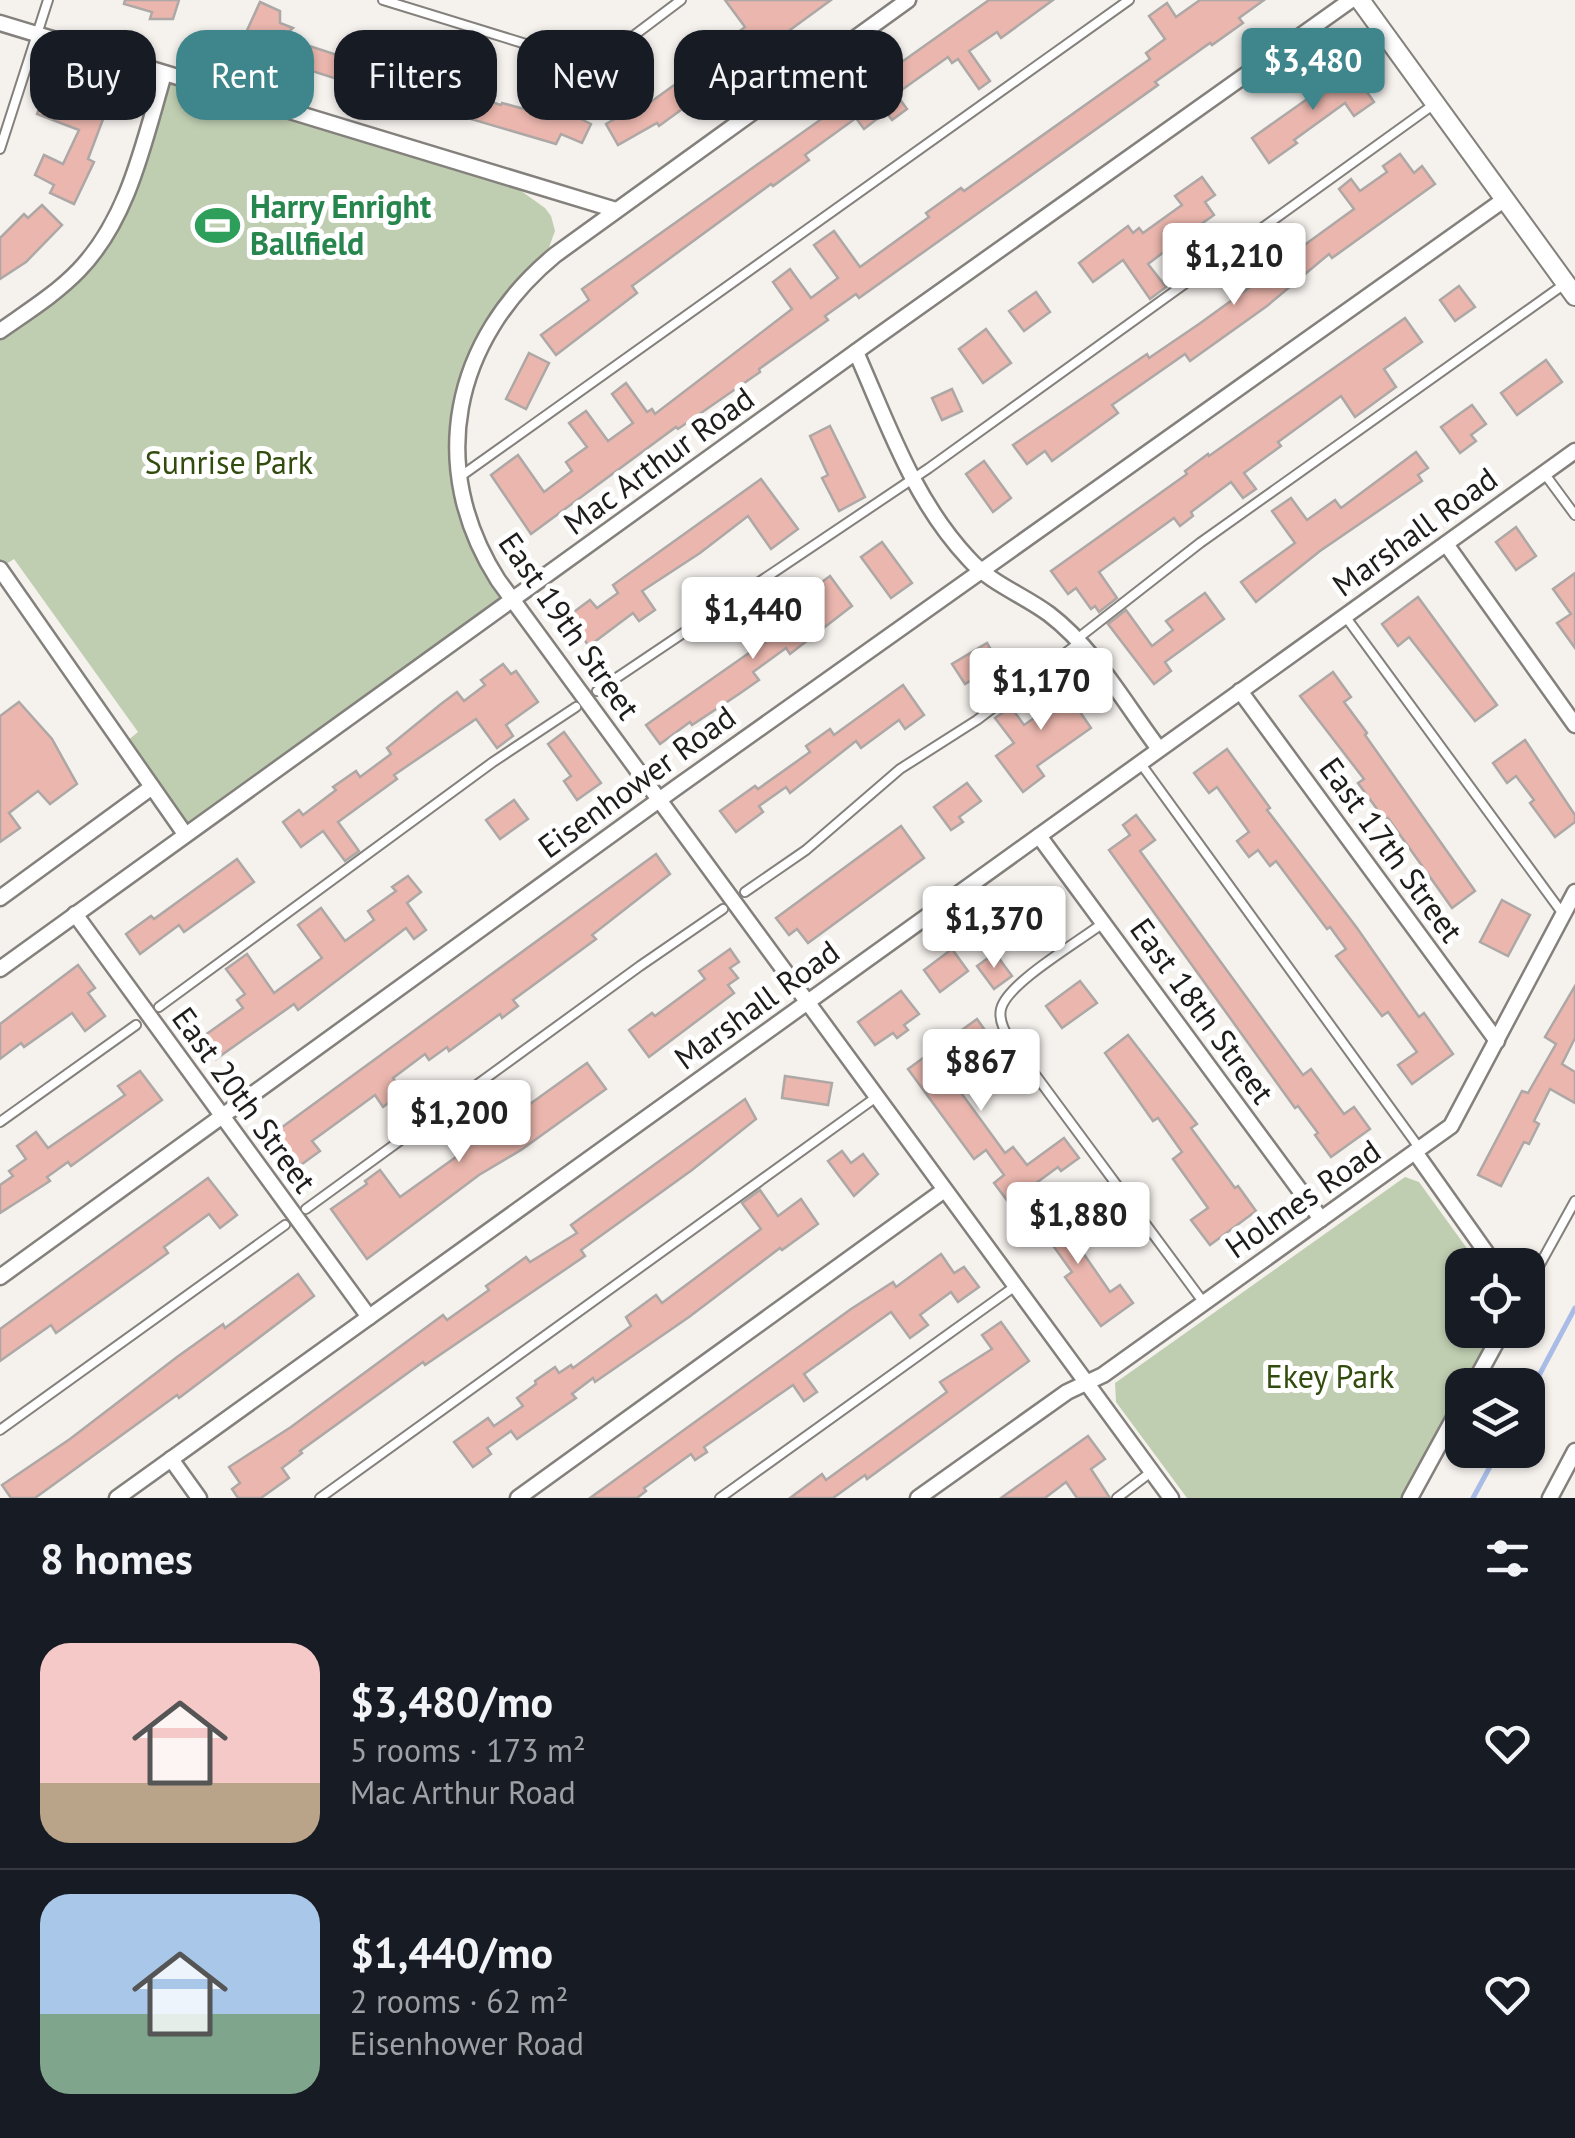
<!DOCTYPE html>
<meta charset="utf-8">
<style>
body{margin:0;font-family:"PT Sans",sans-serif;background:#20242c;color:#f1f3f6;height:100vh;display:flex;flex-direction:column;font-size:38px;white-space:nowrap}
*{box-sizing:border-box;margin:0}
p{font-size:32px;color:#9ea1a6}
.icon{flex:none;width:55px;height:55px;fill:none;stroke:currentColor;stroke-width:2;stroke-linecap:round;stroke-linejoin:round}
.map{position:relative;height:1498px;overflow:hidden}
.side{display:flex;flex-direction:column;background:#171b24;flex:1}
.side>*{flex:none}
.banner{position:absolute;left:30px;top:30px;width:1000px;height:90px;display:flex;gap:20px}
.buttons{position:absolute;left:1445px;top:1248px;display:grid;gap:20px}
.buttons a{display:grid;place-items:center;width:100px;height:100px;border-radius:20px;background:#171b24;box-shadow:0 2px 8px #0004;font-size:50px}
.price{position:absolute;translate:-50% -85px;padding:0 22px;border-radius:10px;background:#fff;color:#222;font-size:32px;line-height:65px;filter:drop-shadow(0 2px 5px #0008)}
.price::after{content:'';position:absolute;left:50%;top:60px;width:30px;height:22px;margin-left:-15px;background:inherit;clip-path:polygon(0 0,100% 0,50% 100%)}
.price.selected{background:#3e868c;color:#fff}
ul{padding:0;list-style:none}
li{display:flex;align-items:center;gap:30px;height:250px;padding:0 40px}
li+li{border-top:2px solid #363941}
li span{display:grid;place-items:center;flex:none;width:280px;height:200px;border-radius:30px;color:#555}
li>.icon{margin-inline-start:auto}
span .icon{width:120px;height:120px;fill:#fffc;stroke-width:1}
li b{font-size:42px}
h2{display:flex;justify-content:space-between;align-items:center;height:120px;padding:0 40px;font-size:42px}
.tag{padding:0 35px;border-radius:30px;background:#171b24;box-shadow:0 2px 8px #0004;font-size:35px;line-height:90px}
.tag.selected{background:#3e868c;color:#fff}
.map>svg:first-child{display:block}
</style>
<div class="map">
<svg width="1575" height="1498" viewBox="0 0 1575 1498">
<rect width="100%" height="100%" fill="#f5f1ed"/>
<g fill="#bfceb1">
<polygon points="164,74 499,175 545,208 551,216 555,231 548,250 498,317 458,419 462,507 513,600 185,834 122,745 138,732 14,559 0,568 0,331 43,301 105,237"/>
<polygon points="1405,1177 1419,1182 1479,1265 1462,1265 1462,1330 1494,1330 1401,1498 1187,1498 1116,1402 1115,1383"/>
</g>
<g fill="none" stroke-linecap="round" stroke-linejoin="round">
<g stroke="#a9bce6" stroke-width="5">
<polyline points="1528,1396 1575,1308"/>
<polyline points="1473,1498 1499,1450"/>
</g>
</g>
<g fill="#eab6ad" stroke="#ada8a6" stroke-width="2.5">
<polygon points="125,0 179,0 173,19 150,19 152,12 124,4"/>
<polygon points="725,0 831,0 659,126 657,123 618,145 606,124 636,107 638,111 691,73 701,60 745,27"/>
<polygon points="989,0 1053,0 1001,38 997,32 969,51 990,81 979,89 958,59 952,63 948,57 896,94 907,109 892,120 886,112 864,129 856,118 805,155 809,160 773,186 771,184 632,286 637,293 556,355 541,335 589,300 582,289"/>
<polygon points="1200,0 1264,0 1239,18 1243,23 1212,45 1210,43 1155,82 1158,85 859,298 856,294 825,316 828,320 759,369 760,372 678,429 676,427 531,534 491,475 518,455 544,492 572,471 566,462 587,447 569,423 586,411 608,441 633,423 612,394 626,383 647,412 652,409 655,414 792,309 773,282 790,269 811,298 838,278 814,245 834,231 860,267 929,217 926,213 961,188 964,191 1150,59 1146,53 1165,39 1149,16 1167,3 1176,17"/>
<polygon points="260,2 280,11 280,23 293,28 270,49 244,37"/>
<polygon points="294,41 340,56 341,52 355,57 358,47 373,52 362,87 287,63"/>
<polygon points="403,51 430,60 426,73 443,79 440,86 501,105 502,103 554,117 558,108 591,124 582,143 561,134 556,144 447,112 448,109 391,90"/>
<polygon points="1347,64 1374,102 1354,116 1345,103 1294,140 1297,143 1269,163 1252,138 1330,83 1327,78"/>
<polygon points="46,90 68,99 71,92 108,106 88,159 94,162 74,204 50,193 54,185 35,175 44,155 63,164 79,130 37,114"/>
<polygon points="1400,154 1414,173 1422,166 1435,184 1332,258 1329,254 1267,306 1190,361 1185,354 1112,405 1118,413 1052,461 1045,451 1027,464 1013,445 1147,354 1149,358 1199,324 1264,277 1260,271 1289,250 1292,254 1354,209 1339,189 1351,179 1360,191 1387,172 1383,166"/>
<polygon points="1202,177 1215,195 1205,202 1214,215 1194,229 1200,237 1182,250 1177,242 1148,264 1166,287 1150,299 1123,260 1093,282 1079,263 1128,226 1133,233 1139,228 1143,233 1182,205 1175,196"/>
<polygon points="42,205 62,225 26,262 0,279 0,238 24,214 28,218"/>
<polygon points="1459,286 1475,307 1455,321 1440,300"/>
<polygon points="1036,292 1050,312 1024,331 1009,311"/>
<polygon points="1405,318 1422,342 1384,369 1396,387 1355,417 1341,396 1278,442 1281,446 1244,473 1256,489 1243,498 1231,482 1191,512 1193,516 1180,526 1174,518 1099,572 1117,598 1099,612 1095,606 1091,609 1076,588 1068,594 1051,571 1187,474 1185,471 1208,454 1209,456"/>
<polygon points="986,329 1011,363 983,383 959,349"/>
<polygon points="529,353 549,363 526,409 506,399"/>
<polygon points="1546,360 1562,382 1517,415 1501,393"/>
<polygon points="952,389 962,411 942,420 932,398"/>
<polygon points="1472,405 1486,424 1471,435 1476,441 1460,453 1441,427"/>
<polygon points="830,426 865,497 839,511 822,478 828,475 810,436"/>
<polygon points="1416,452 1428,468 1418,475 1422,481 1320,551 1256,602 1241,582 1295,543 1272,511 1291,498 1307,520 1335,500 1341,508"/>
<polygon points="984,461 1011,498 993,512 966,474"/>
<polygon points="761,479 798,529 771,549 748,516 700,553 642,591 655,610 639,621 633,613 589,646 567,617 590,600 597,608 618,593 613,585"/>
<polygon points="1516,527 1536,556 1516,570 1496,542"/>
<polygon points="882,542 912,583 891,598 861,557"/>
<polygon points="1575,573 1575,648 1557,623 1571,614 1553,589"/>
<polygon points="830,576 852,606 790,654 786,648 753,672 759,680 739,694 692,725 690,722 660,744 646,725 812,609 803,596"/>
<polygon points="1205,593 1224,619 1165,662 1171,671 1154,684 1108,624 1126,610 1152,646 1173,630 1166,621"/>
<polygon points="1418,597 1497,705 1475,721 1409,637 1398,646 1382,624"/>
<polygon points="987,643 999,663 965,684 952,664"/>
<polygon points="503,664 511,674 516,671 538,702 506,725 513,736 497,748 476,719 394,775 397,779 338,822 359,851 345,861 323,831 301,847 283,822 299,810 303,815 336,790 333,787 356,771 360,777 391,754 387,748 441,704 457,692 464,701 485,685 481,680"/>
<polygon points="1058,669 1071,686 1065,690 1091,728 1037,766 1044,776 1023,792 996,756 1014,743 995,718 1011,707 1024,725 1053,705 1038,684"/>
<polygon points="1333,672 1351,697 1344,702 1367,733 1365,735 1475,891 1452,908 1388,818 1385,820 1358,783 1364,779 1300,696"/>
<polygon points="903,685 924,715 905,729 899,720 861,748 856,741 790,793 786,787 759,806 763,812 736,832 720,811 755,786 758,789 810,752 806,746 830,729 834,735"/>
<polygon points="19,702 52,739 77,784 50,804 38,791 9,813 20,828 0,842 0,716"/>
<polygon points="564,732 601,783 577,800 564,781 571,776 548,744"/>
<polygon points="1525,740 1575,815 1575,822 1555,837 1530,803 1534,800 1516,776 1507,783 1493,763"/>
<polygon points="1227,749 1270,808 1267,810 1357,928 1419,1017 1424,1013 1453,1054 1412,1084 1398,1065 1417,1052 1388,1012 1382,1016 1336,956 1346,949 1330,927 1327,929 1276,861 1270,866 1258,850 1249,857 1237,841 1249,832 1217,787 1209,793 1194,773"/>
<polygon points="967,783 981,801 959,817 963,822 951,830 934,807"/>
<polygon points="514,800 528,819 500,839 486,820"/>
<polygon points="1136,815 1155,840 1140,851 1303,1075 1311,1069 1344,1114 1354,1107 1370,1129 1331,1157 1315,1135 1318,1133 1298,1106 1295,1108 1109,850 1130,835 1123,825"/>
<polygon points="901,826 924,858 808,943 797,929 789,935 776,918"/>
<polygon points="656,854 670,874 592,935 596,939 513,1000 518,1006 502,1018 500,1014 449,1051 447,1047 429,1060 425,1054 393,1078 403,1092 383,1107 375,1095 312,1141 320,1151 298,1167 274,1133"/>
<polygon points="237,859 254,882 184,932 179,925 140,954 126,934 151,916 154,919"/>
<polygon points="408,876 421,892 407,903 426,930 414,939 406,928 298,1010 294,1004 216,1059 201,1038 243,1008 237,1000 245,994 226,969 247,954 274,993 322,958 298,925 321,908 345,941 374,920 368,911 396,891 392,887"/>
<polygon points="1026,897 1041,919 994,953 978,932"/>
<polygon points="1502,900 1530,915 1508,956 1480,942"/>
<polygon points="730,949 739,962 730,968 738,978 728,985 734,993 649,1057 629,1030 652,1013 655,1016 705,979 699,971"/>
<polygon points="952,949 968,971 940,992 924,970"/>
<polygon points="995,953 1012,976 994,989 977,966"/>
<polygon points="78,965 95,988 88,993 105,1016 85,1031 72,1013 24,1047 21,1043 0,1059 0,1024"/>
<polygon points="1080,981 1097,1003 1062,1028 1046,1006"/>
<polygon points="1575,986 1575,1038 1562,1064 1575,1072 1575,1103 1550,1089 1534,1121 1539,1124 1529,1144 1524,1142 1501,1186 1478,1175 1522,1091 1528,1093 1556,1044 1545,1037"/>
<polygon points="901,991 919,1014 904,1025 908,1030 897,1038 893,1033 875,1045 858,1022"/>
<polygon points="977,1019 992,1040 955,1067 971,1088 962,1094 1005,1153 1013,1147 1027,1165 1064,1138 1079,1158 1061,1171 1058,1167 1009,1203 994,1183 1004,1175 986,1150 974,1159 908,1069"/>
<polygon points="1128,1035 1197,1124 1191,1128 1235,1188 1238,1186 1256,1211 1210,1245 1191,1220 1208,1208 1173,1159 1182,1152 1158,1118 1153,1121 1105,1053"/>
<polygon points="587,1063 606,1089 521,1150 479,1175 367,1259 331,1209 367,1184 365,1181 380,1170 400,1197 463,1152 440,1121 457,1108 482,1142 504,1126 502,1124"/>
<polygon points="140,1071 162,1100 71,1166 68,1162 47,1177 50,1181 0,1213 0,1185 13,1176 9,1171 26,1159 17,1146 36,1132 48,1148 125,1095 118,1086"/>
<polygon points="785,1076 832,1083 828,1105 782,1098"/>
<polygon points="745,1099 756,1119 692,1170 581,1250 585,1256 425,1365 423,1362 300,1451 302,1453 282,1468 289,1478 261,1498 238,1498 232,1489 240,1483 229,1467 291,1427 443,1315 447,1320 489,1290 486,1286 526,1257 530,1262 577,1233 571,1225"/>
<polygon points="842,1151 851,1163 863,1154 878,1174 854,1196 828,1161"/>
<polygon points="208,1178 237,1215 220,1228 209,1214 164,1247 168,1253 56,1333 51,1325 0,1361 0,1329"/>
<polygon points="760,1190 778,1216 801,1199 818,1224 782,1250 780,1248 689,1317 595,1382 593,1378 572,1394 576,1398 517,1439 511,1431 487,1448 491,1454 473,1467 454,1442 488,1418 494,1426 523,1406 517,1398 536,1384 535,1381 555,1367 559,1373 571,1365 573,1368 631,1326 626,1317 656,1295 662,1303 761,1229 742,1203"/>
<polygon points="1050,1205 1110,1292 1120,1285 1133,1303 1101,1326 1065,1277 1072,1272 1047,1237 1036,1245 1021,1225"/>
<polygon points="941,1254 954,1273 964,1267 979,1287 958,1302 951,1292 920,1315 928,1325 910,1338 891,1312 804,1374 817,1392 804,1401 793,1385 704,1447 707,1452 695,1460 691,1454 644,1488 646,1491 637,1498 590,1498 851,1309 893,1282 896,1287"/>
<polygon points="298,1274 314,1296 179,1398 177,1395 35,1498 11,1498 2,1485 70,1439 177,1357 223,1324 225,1328"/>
<polygon points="1001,1322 1029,1361 867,1479 865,1475 833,1498 790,1498 822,1474 826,1480 947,1392 940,1382 992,1349 982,1335"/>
<polygon points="1088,1436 1105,1459 1091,1469 1110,1498 1077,1498 1066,1482 1045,1498 1001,1498"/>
</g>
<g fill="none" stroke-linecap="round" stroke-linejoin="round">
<defs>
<g id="service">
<polyline points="383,0 565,56 604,58 681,0"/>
<polyline points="0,149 48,0"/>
<polyline points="1544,473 1575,515"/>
<polyline points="461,476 1129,0"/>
<polyline points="1345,616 1563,914"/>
<polyline points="1077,639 1200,543 1566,283"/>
<polyline points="597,691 929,468 1433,105"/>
<polyline points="1141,764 1420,1149"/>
<polyline points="745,892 806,850 900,769 977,720 1080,642"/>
<path d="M 1103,923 C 1080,941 1007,983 1001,1009 C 998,1022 1007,1035 1014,1046 L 1204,1303"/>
<polyline points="159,1007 493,762 576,707"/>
<polyline points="0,1122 136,1025"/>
<polyline points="306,1209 640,966 723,909"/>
<polyline points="1528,1286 1575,1201"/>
<polyline points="0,1430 285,1225"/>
<polyline points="320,1498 875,1098"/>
<polyline points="720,1498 1014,1287"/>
<polyline points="1117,1498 1151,1472"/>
</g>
<g id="minor">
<path d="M 908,0 L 555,255 C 452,340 426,467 498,580 L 1171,1498"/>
<polyline points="0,23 616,210"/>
<path d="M 0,331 C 27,312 56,294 79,270 C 129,218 144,141 164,74"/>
<path d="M 856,352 C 888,424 913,499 968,558 C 991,584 1022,594 1049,614 C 1095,649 1125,704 1159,749"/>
<polyline points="1446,544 1575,725"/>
<polyline points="0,569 185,834"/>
<polyline points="1240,691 1497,1041"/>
<polyline points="1039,836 1321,1219"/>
<polyline points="0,898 152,787"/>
<polyline points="75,914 369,1317"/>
<polyline points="0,969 871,341 1351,0"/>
<polyline points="1415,1152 1495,1265"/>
<polyline points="0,1277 677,787 1505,199"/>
<polyline points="1473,1385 1503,1330"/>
<polyline points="171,1459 199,1498"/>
<polyline points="117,1498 1575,451"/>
<polyline points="518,1498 943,1191"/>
<polyline points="918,1498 1067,1392 1103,1375 1451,1126 1575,892"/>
<polyline points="1410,1498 1462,1403"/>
<polyline points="1550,1498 1575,1451"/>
</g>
<polyline id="tertiary" points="1360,0 1575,296"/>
</defs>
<use href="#service" stroke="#84817d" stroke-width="12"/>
<use href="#minor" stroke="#84817d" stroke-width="19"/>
<use href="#tertiary" stroke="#84817d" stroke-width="22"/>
<use href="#service" stroke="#fff" stroke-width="8"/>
<use href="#minor" stroke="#fff" stroke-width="14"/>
<use href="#tertiary" stroke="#fff" stroke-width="18"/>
</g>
<defs>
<symbol id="stadium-bare" viewBox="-9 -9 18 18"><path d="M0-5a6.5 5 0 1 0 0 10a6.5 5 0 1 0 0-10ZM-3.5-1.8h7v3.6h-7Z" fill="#2e9e5b" stroke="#fff" stroke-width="2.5" paint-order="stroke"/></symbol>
</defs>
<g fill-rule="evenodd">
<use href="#stadium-bare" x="186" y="194" width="63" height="63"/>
</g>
<g text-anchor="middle" stroke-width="10" stroke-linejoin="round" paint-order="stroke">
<g font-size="32" font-weight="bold" fill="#27864d" stroke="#fff" text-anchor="start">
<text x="250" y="218">Harry Enright<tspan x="250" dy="37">Ballfield</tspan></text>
</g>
<g font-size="32" fill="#1e1d1c" stroke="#fff">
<text transform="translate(659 461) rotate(-36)" y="11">Mac Arthur Road</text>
<text transform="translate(1415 532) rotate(-36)" y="11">Marshall Road</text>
<text transform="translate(569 626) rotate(55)" y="11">East 19th Street</text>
<text transform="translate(637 782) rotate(-36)" y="11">Eisenhower Road</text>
<text transform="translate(1391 850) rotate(54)" y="11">East 17th Street</text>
<text transform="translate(757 1005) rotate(-36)" y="11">Marshall Road</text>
<text transform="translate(1202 1011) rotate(54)" y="11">East 18th Street</text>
<text transform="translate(244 1100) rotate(54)" y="11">East 20th Street</text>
<text transform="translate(1303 1199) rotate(-35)" y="11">Holmes Road</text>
</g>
<g font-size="32" fill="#324c0d" stroke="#fff">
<text x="229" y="474">Sunrise Park</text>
<text x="1330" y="1388">Ekey Park</text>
</g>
</g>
</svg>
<div class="buttons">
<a><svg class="icon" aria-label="locate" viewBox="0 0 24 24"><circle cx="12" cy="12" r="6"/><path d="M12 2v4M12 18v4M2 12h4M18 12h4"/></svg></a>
<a><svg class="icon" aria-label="layers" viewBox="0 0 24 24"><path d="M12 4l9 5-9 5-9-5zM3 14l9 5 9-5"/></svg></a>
</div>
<b class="price selected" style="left:1313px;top:113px">$3,480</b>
<b class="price" style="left:1234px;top:308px">$1,210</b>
<b class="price" style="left:753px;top:662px">$1,440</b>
<b class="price" style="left:1041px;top:733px">$1,170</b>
<b class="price" style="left:994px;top:971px">$1,370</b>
<b class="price" style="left:981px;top:1114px">$867</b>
<b class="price" style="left:459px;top:1165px">$1,200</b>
<b class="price" style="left:1078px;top:1267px">$1,880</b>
<div class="banner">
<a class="tag">Buy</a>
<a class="tag selected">Rent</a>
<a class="tag">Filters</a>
<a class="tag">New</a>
<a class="tag">Apartment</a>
</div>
</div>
<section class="side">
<h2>8 homes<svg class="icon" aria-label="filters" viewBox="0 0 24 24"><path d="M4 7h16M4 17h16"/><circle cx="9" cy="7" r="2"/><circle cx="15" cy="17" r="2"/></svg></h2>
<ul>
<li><span style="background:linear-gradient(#f6c9c9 70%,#b9a48a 0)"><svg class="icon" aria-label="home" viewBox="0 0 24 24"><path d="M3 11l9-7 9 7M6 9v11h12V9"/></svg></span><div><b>$3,480/mo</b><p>5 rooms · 173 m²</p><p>Mac Arthur Road</p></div><svg class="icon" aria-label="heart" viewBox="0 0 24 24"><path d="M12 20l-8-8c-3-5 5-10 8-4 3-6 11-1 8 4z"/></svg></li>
<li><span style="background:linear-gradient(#a9c7e8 60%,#7fa58c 0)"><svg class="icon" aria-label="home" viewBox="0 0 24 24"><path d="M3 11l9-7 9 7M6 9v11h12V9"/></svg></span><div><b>$1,440/mo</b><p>2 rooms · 62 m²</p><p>Eisenhower Road</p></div><svg class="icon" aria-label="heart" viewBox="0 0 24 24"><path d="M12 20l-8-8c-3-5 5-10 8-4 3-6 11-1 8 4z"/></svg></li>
</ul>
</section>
